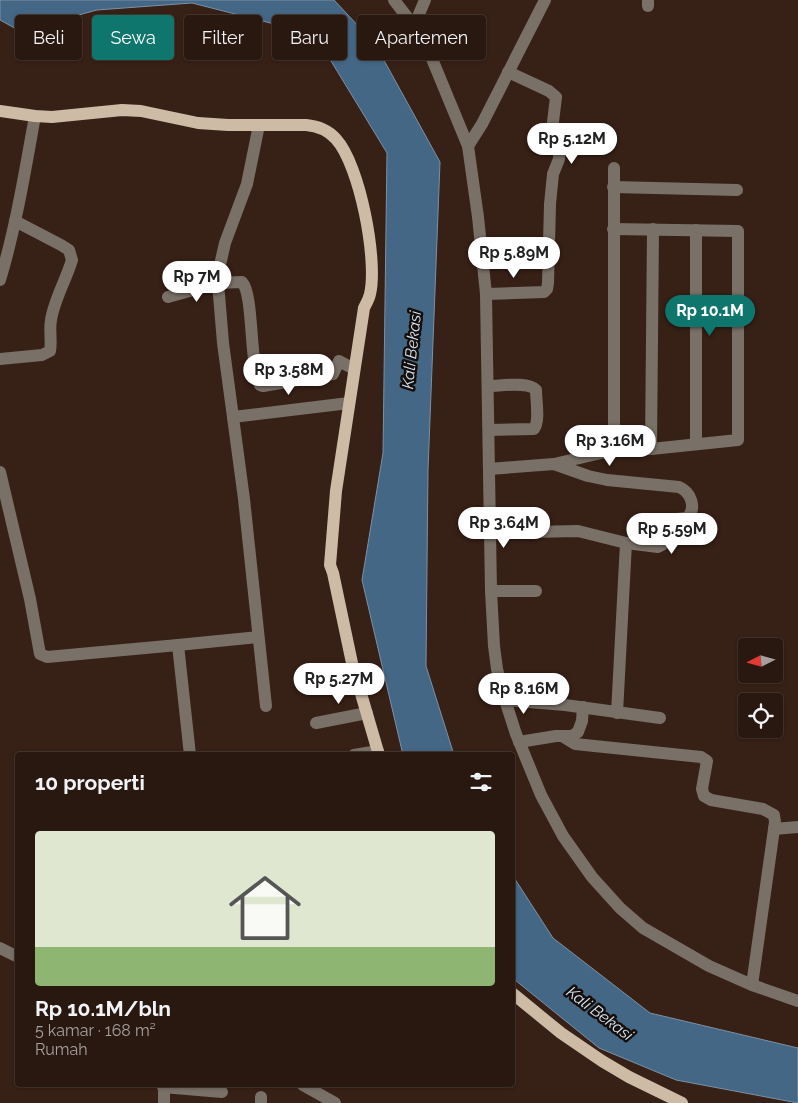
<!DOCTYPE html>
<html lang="id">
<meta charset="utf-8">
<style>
body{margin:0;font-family:Raleway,sans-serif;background:#35251e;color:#f1f3f6;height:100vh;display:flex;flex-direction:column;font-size:19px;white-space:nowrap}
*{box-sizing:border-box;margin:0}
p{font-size:16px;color:#a5a09f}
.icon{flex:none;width:28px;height:28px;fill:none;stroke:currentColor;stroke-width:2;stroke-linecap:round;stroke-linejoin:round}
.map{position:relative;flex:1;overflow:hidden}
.drawer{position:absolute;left:15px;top:752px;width:500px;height:335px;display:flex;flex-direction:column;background:#291810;border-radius:5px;box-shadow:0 1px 4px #0004,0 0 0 1px #453730}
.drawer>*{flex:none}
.guide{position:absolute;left:15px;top:15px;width:500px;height:45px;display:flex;gap:10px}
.needle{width:32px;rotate:264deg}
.fabs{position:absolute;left:738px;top:638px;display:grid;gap:10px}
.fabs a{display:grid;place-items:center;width:45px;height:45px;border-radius:5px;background:#291810;box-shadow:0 1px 4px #0004,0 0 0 1px #453730;font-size:25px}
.price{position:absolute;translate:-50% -42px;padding:0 11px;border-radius:18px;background:#fff;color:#222;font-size:16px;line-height:32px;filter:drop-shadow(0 1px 2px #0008)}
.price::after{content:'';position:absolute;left:50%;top:30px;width:15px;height:11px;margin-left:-8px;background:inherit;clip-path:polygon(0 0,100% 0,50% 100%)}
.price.active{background:#0f766e;color:#fff}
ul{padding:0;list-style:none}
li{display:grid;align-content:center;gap:10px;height:265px;padding:0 20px}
li span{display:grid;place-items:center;height:155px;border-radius:5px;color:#555}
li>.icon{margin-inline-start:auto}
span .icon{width:90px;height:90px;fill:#fffc;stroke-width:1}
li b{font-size:21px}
h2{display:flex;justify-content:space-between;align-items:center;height:60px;padding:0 20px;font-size:21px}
.pill{padding:0 18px;border-radius:5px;background:#291810;box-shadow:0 1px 4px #0004,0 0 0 1px #453730;font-size:18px;line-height:45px}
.pill.active{background:#0f766e;color:#fff}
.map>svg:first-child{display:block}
</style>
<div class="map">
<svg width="798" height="1103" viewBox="0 0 798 1103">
<rect width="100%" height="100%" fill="#372016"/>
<g fill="#446786" stroke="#7c90a5">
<polygon points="0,0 334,0 375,44 440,162 428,470 426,666 454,755 403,755 362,580 383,453 387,153 331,61 278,25 192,3 97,10 20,31 0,20"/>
<polygon points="513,876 553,938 650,1013 798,1048 798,1103 676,1080 599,1048 515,980 513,975"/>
</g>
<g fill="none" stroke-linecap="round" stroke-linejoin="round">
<g stroke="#797067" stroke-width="12">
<polyline points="394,0 414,26 430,54 468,146 478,217 486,294 491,591 494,646 497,669 505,700 516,734 541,795 563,836 592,877 620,908 643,928 709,966 752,985 798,1001"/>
<polyline points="648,6 648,0"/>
<polyline points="414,26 425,0"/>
<polyline points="259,125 247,184 225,243 220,265 218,283 223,343 244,499 266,706"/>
<polyline points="468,146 482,124 545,0"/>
<polyline points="614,168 614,450"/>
<polyline points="613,187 737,190"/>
<path d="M 0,280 C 16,227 25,171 35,116"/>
<polyline points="486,294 544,292 547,289 548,283 550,204 553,174 559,159 559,149 552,145 552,130 556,97 549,91 508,72"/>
<path d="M 168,297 L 218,283 L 242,282 C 254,295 249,362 260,385 L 263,386 L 333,374 L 339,361 L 354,369"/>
<path d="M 0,359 L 42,355 L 50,351 C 52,341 49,331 51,320 C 54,300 66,280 72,260 L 69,250 L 61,245 L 15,221"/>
<path d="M 489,386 C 500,386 528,381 536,390 C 536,401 540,421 534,429 L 489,430"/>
<polyline points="233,417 349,403"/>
<polyline points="696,443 696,230"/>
<polyline points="651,449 653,229"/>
<polyline points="554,464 614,450 651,449 738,440 738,231 613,229"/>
<path d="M 489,469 L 554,464 L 588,476 L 607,480 L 679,487 C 691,492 697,508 687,518 L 665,520 L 662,545 L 658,547 L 626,543 L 578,531 L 490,533"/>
<polyline points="0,472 30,599 40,654 47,657 178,645"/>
<polyline points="491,591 536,591"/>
<polyline points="505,700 565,705 660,718"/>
<polyline points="617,713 626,543"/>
<polyline points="316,723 367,713"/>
<polyline points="562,736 572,736 578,732 582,721 583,707"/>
<polyline points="519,742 556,736 562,736 575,744 701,757 707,761 702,789 704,796 711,800 763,809 774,815 775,822 752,985"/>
<polyline points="190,755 178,645 258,637"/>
<polyline points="354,755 378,751"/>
<polyline points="774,829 798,827"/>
<polyline points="0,948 18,957"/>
<polyline points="303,1085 335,1103"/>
<polyline points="163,1087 222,1092"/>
<polyline points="164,1103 164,1085"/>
<polyline points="261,1103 261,1097"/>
</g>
<g stroke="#cdbba6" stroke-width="12">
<path d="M 0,111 L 35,116 L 52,117 L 122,110 L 141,111 L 198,123 L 228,125 L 306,125 C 318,126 328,130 336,139 C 360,165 378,261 370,294 C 369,299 366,304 364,308 L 336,491 L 330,565 L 333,573 L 352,663 L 379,755"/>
<polyline points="512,993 561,1033 602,1061 629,1077 682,1103"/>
</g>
</g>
<g text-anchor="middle" stroke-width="5" stroke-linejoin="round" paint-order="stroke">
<g font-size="16" font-style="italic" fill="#d1e7fc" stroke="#170d08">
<text transform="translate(411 350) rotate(-84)" y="6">Kali Bekasi</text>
<text transform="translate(600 1013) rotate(37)" y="6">Kali Bekasi</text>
</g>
</g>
</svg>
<div class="fabs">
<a><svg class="needle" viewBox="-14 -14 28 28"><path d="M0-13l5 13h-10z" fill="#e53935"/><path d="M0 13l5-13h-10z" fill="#a5a09f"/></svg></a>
<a><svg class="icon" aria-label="locate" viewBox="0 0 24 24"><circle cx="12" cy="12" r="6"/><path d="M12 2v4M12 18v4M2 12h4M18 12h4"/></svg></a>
</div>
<b class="price" style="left:572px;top:165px">Rp 5.12M</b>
<b class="price" style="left:514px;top:279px">Rp 5.89M</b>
<b class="price" style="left:197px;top:303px">Rp 7M</b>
<b class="price active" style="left:710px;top:337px">Rp 10.1M</b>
<b class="price" style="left:289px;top:396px">Rp 3.58M</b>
<b class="price" style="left:610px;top:467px">Rp 3.16M</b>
<b class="price" style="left:504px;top:549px">Rp 3.64M</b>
<b class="price" style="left:672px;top:555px">Rp 5.59M</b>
<b class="price" style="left:339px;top:705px">Rp 5.27M</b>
<b class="price" style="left:524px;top:715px">Rp 8.16M</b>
<div class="guide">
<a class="pill">Beli</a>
<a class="pill active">Sewa</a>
<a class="pill">Filter</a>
<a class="pill">Baru</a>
<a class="pill">Apartemen</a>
</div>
<section class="drawer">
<h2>10 properti<svg class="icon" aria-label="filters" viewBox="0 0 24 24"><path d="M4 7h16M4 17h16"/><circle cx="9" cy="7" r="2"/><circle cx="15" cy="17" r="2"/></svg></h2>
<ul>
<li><span style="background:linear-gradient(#dfe7d0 75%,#8fb573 0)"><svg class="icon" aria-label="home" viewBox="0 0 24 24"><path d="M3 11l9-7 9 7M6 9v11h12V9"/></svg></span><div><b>Rp 10.1M/bln</b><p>5 kamar · 168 m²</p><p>Rumah</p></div></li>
</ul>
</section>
</div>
